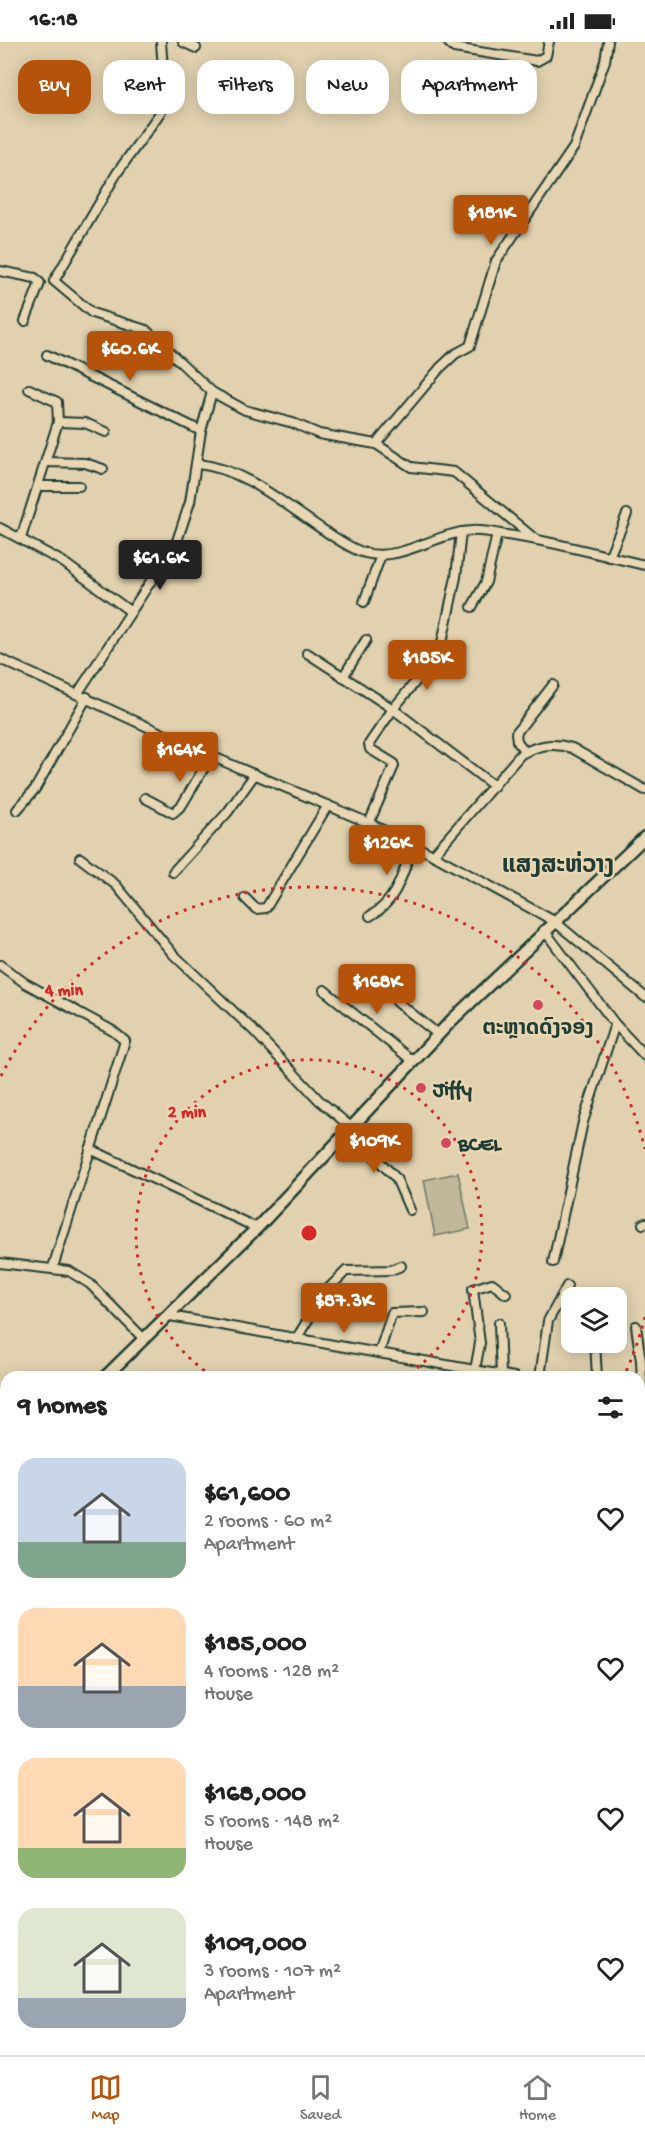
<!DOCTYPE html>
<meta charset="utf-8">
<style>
body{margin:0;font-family:"Gochi Hand","Noto Sans Lao",sans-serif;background:#f2f2f2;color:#222;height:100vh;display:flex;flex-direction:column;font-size:22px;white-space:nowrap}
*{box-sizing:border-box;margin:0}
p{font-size:20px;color:#767676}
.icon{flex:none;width:33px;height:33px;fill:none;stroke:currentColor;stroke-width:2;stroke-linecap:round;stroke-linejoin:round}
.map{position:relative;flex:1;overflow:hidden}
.side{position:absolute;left:0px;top:1329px;width:645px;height:684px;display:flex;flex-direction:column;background:#fff;border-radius:18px 18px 0 0;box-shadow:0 3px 15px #0003}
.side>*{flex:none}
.top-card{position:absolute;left:18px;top:18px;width:609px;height:54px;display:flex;gap:12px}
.tools{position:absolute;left:561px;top:1245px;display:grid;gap:12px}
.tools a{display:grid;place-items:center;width:66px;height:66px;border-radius:12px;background:#fff;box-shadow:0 3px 15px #0003;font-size:30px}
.price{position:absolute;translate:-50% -51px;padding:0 14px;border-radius:6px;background:#b45309;color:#fff;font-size:20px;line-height:39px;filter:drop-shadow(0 2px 3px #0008)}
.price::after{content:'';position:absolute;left:50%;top:36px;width:18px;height:14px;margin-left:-9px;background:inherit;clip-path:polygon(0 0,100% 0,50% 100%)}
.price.on{background:#222;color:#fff}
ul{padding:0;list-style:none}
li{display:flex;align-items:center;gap:18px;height:150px;padding:0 18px}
li span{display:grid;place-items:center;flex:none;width:168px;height:120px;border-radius:18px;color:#555}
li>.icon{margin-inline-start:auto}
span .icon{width:72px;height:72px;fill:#fffc;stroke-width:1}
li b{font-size:26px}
h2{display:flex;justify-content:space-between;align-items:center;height:72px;padding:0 18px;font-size:26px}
.tag{padding:0 21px;border-radius:18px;background:#fff;box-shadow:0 3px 15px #0003;font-size:21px;line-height:54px}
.tag.on{background:#b45309;color:#fff}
.status{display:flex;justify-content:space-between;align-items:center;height:42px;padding:0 30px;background:#fff;direction:ltr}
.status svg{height:16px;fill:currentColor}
.tabs{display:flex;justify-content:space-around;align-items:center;height:84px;border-top:2px solid #e0e0e0;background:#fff;font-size:16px;color:#767676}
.tabs a{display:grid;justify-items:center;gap:3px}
.tabs .on{color:#b45309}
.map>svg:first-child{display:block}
</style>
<div class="status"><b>16:18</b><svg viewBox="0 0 49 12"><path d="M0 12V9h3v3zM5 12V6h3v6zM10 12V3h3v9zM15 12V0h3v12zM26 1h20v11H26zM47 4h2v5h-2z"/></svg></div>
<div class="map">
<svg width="645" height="2013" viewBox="0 0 645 2013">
<rect width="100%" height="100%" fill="#e1d1af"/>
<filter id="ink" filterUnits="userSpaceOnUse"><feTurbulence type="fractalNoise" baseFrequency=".0167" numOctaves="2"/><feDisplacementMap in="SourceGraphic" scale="12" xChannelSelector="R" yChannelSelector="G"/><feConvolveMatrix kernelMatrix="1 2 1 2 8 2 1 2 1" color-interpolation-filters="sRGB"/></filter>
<g filter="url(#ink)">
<polygon fill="#c1b89b" stroke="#707a68" stroke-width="1.5" points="458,1131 470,1187 435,1194 424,1138"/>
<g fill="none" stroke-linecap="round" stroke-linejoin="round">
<defs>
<g id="street">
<polyline points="161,0 165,54 162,68 117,131 54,239 92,271 146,288 212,350 245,368 293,381 319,392 376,402 411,425 454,430 535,497"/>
<polyline points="183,0 196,6"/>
<polyline points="448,0 454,6 537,19 546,14 549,0"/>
<polyline points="0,229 35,236 40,241 25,279"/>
<polyline points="47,313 201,389"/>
<polyline points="58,380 85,381 106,390"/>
<polyline points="376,402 440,326 455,312 470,304 496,219 574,105 605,19 608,0"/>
<polyline points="46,420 85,421 103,427"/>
<path d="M 198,422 C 246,427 286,464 325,489 C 337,497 351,507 365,511 C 402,520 435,491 471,489 C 482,488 495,491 507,493 C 554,499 599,513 645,523"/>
<polyline points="39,444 79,444"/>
<polyline points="0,486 63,520 131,570"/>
<polyline points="21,496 58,380 57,360 29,347"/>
<polyline points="609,515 627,472"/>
<polyline points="364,560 381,513"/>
<polyline points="472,565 486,540 497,492"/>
<polyline points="307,611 393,667 494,744"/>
<polyline points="0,617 211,714 369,781 433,813 554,879 645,955"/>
<polyline points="343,635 366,598"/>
<polyline points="78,651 177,499 190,460 201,389 212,350"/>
<polyline points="525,710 517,699 516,691 553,643"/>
<polyline points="145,756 173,771 182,763 211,714"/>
<polyline points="17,768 35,747 87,655"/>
<polyline points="369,781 394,724 393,721 370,707 369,702 393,667 440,610 456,535 461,490"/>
<path d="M 433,813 L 521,712 C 539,703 553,700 572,706 L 645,748"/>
<polyline points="80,816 116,843 173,912 253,988 319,1058 352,1086"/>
<polyline points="173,830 227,771 255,732"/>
<polyline points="245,856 256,867 266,866 328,763"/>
<path d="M 370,874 C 397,860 403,830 413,803"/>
<polyline points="544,888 615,982 645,1014"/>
<polyline points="0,923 25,941 113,989 125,999 53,1225"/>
<polyline points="324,948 413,1019"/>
<polyline points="397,960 439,993"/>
<polyline points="349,1089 396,1136 410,1168"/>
<polyline points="90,1107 257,1186"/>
<polyline points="643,1182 645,1181"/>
<polyline points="553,1220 583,1080 615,982"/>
<polyline points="0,1221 69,1229 90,1242 144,1297"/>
<polyline points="170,1274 514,1335"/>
<polyline points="499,1281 501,1333"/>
<polyline points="636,1284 641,1319 643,1358"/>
<polyline points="296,1297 326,1249 346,1229 391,1228 401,1224"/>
<polyline points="595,1300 597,1335"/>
<polyline points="379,1311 392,1271 424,1270"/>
<polyline points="475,1328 480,1301 473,1247 492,1241 506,1252"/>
<polyline points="540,1335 548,1279 567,1244"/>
<polyline points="0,1351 6,1351"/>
<polyline points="639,1486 645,1452"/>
<polyline points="0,1588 6,1590"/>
<polyline points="0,1653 6,1654"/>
<polyline points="0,1728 6,1729"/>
<polyline points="639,1742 645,1743"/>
<polyline points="6,1855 6,1876"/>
<polyline points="639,1947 645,1948"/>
<polyline points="0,1973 6,1978"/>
<polyline points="376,2013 377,2011"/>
<polyline points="478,2013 488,2007"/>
</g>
<g id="secondary">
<polyline points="105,1335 257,1186 452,978 645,795"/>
<polyline points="0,1435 6,1429"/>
</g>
</defs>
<use href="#street" stroke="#1f3d34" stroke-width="12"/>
<use href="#secondary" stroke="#1f3d34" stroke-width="15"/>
<use href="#street" stroke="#e9d7b4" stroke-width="8"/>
<use href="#secondary" stroke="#e9d7b4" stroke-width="10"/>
</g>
</g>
<g fill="none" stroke="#d62828" stroke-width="3" stroke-dasharray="3 6">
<path d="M212 1334A173 173 0 1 1 406 1334"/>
<path d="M645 1275A346 346 0 0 1 624 1334M1 1034A346 346 0 0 1 645 1107"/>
</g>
<g fill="#d1495b" stroke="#e9d7b4" stroke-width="2">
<circle cx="538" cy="963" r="6"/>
<circle cx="421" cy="1046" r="6"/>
<circle cx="446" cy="1101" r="6"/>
</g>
<g text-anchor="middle" stroke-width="5" stroke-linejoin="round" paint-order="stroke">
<g font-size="21" font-weight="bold" fill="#1f3d34" stroke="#e9d7b4" text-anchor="start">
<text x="538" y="992" text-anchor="middle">ຕະຫຼາດດົງຈອງ</text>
<text x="433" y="1053">Jiffy</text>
<text x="458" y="1108">BCEL</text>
</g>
<g font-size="24" font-weight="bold" fill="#1f3d34" stroke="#e9d7b4">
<text x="558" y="830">ແສງສະຫ່ວາງ</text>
</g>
</g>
<circle cx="309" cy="1191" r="9" fill="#d62828" stroke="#e9d7b4" stroke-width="3"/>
<g font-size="18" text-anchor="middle" font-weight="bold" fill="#d62828" stroke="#e9d7b4" stroke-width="5" stroke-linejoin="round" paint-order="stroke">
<text x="64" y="953">4 min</text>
<text x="187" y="1075">2 min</text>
</g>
</svg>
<div class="tools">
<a><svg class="icon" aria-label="layers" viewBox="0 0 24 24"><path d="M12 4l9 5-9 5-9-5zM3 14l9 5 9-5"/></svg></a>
</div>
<b class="price" style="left:491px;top:204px">$181K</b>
<b class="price" style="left:130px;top:340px">$60.6K</b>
<b class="price on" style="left:160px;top:549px">$61.6K</b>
<b class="price" style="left:427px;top:649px">$185K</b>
<b class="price" style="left:180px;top:741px">$164K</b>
<b class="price" style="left:387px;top:834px">$126K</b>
<b class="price" style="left:377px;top:973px">$168K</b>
<b class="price" style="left:374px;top:1132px">$109K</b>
<b class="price" style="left:344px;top:1292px">$87.3K</b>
<div class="top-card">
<a class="tag on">Buy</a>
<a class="tag">Rent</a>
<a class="tag">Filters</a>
<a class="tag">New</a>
<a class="tag">Apartment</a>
</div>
<section class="side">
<h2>9 homes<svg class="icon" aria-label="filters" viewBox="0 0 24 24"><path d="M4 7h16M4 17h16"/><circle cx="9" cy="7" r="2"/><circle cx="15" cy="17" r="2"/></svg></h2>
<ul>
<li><span style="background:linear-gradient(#c9d6e8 70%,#7fa58c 0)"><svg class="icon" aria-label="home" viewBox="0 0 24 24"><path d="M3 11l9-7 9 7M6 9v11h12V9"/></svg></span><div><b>$61,600</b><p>2 rooms · 60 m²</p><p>Apartment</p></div><svg class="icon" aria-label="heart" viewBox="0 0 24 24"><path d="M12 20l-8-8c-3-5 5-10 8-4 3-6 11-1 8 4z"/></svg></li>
<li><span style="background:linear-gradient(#ffd9b3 65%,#9aa5b1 0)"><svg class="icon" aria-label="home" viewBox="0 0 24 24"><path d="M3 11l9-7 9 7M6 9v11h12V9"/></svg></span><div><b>$185,000</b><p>4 rooms · 128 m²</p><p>House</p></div><svg class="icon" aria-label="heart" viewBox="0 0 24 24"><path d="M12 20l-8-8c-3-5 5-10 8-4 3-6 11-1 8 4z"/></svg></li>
<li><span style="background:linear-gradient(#ffd9b3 75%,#8fb573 0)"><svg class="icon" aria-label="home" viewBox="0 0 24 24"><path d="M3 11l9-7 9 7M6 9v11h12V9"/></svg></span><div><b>$168,000</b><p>5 rooms · 148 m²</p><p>House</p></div><svg class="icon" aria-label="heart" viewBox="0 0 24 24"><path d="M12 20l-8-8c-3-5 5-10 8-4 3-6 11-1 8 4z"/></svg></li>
<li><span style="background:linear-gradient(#dfe7d0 75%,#9aa5b1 0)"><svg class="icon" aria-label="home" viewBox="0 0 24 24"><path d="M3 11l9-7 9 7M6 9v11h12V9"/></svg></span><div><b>$109,000</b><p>3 rooms · 107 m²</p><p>Apartment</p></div><svg class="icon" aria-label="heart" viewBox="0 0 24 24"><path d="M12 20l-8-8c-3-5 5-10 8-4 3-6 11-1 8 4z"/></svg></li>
</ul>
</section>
</div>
<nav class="tabs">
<a class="on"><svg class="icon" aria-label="map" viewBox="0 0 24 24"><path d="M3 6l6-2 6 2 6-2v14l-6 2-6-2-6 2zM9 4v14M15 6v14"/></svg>Map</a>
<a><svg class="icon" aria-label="saved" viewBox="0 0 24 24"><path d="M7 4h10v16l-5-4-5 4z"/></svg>Saved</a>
<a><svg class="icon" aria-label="home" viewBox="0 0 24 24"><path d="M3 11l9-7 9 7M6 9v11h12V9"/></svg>Home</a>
</nav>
